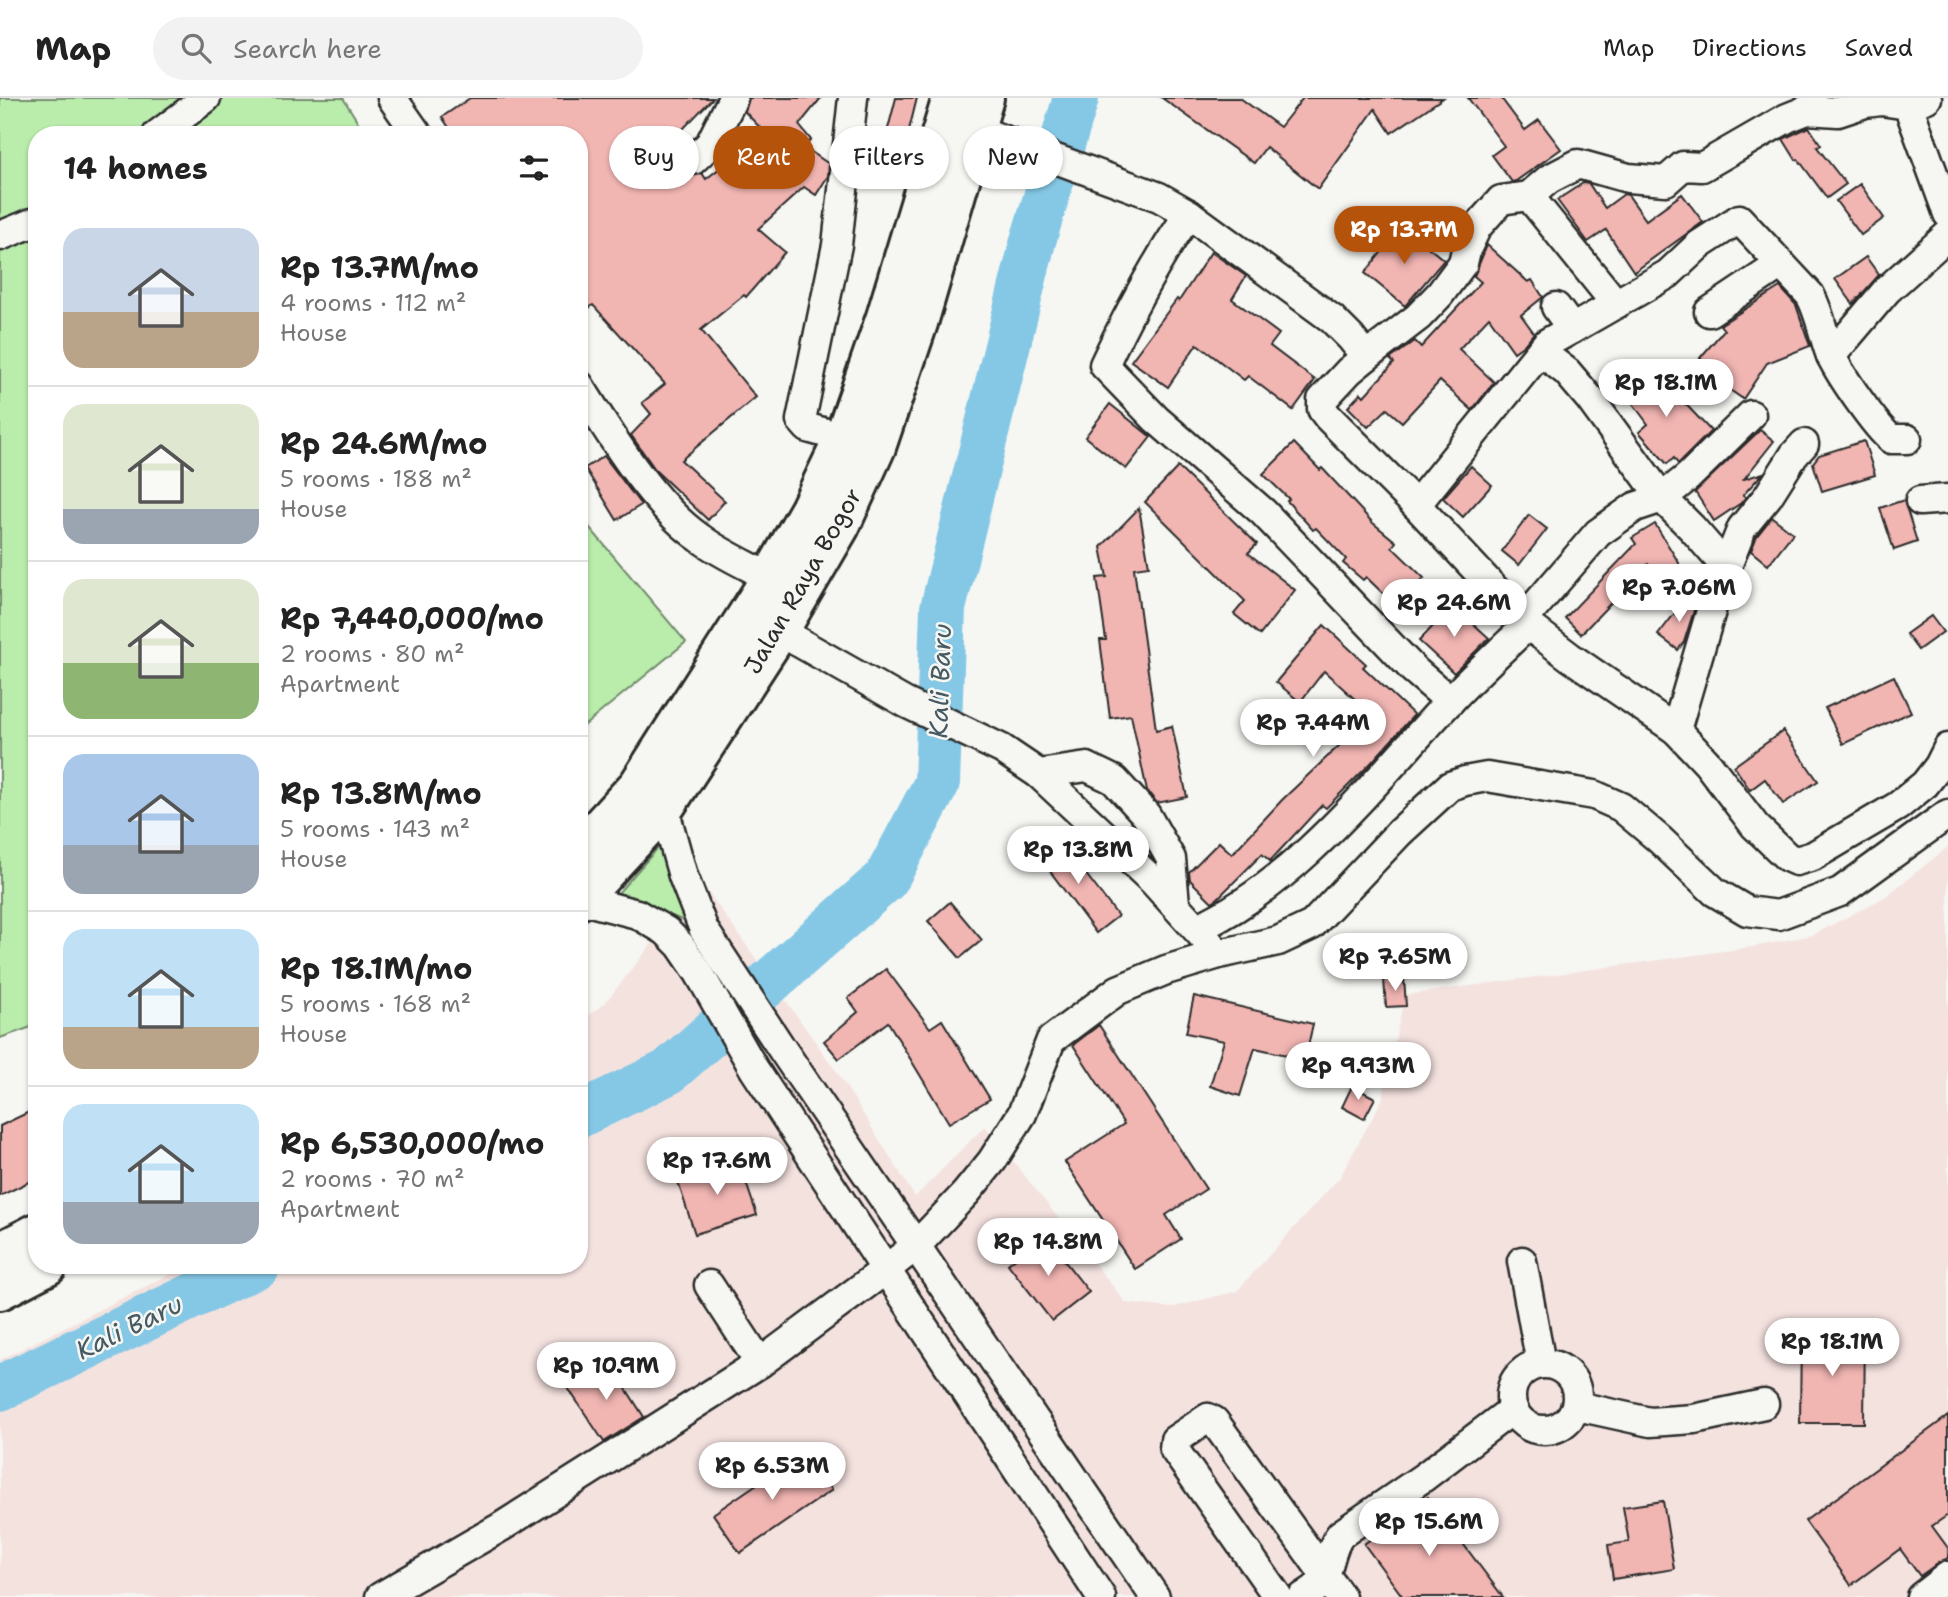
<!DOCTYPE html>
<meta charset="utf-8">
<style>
body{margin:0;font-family:"Shantell Sans",sans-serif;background:#f2f2f2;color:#222;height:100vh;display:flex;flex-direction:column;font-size:26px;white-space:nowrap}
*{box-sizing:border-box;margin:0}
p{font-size:23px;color:#767676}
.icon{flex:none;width:38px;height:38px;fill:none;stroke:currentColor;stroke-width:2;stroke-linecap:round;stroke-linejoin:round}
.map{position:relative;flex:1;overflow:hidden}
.panel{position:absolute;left:28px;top:28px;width:560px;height:1148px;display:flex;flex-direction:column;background:#fff;border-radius:28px;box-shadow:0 2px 5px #0004}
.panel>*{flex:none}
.hud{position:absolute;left:609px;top:28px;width:665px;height:63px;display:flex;gap:14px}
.price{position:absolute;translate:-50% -60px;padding:0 16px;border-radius:24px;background:#fff;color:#222;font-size:23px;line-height:46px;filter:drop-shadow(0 2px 4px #0008)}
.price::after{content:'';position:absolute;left:50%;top:42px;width:21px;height:16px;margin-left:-10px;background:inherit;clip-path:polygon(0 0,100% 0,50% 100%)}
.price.on{background:#b45309;color:#fff}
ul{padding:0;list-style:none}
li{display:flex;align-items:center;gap:21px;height:175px;padding:0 35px}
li+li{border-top:2px solid #e0e0e0}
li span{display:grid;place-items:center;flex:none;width:196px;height:140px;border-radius:21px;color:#555}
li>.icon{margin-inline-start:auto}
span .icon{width:84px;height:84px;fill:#fffc;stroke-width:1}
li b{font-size:30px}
h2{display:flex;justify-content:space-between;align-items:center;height:84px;padding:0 35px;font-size:30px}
.chip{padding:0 24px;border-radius:32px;background:#fff;box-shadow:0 2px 5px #0004;font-size:24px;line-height:63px}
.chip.on{background:#b45309;color:#fff}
header{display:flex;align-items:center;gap:42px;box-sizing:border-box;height:98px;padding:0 35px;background:#fff;border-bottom:2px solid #e0e0e0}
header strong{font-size:33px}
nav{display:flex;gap:38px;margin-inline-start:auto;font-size:24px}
.search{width:490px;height:63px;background:#f2f2f2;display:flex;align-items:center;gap:18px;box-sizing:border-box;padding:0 24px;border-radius:38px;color:#767676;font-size:26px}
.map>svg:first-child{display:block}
</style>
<header>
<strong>Map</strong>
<div class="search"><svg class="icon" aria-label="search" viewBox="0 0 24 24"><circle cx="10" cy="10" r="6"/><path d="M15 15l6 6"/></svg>Search here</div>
<nav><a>Map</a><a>Directions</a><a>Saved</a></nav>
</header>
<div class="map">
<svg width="1948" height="1499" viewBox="0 0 1948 1499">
<rect width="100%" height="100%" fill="#f6f6f2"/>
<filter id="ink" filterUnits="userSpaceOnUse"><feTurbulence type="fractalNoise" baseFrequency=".0143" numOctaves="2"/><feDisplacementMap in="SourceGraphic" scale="14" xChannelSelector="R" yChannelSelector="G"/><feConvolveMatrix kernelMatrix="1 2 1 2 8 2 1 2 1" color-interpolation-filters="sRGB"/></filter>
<g filter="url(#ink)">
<polygon fill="#f4e2df" points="1948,749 1948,1499 0,1499 0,1262 188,1167 579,1167 579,925 605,905 701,784 839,977 915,1099 985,1028 1126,1205 1171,1210 1237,1193 1340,1079 1382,1002 1405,897 1753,849 1813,837 1885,799"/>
<g fill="#baecac" stroke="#728c6c" stroke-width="2">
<polygon points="0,0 343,0 366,37 37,37 37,927 0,940"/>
<polygon points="579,417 686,544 579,632"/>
<polygon points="663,744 684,823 618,795"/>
</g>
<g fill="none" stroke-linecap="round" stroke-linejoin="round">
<g stroke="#85c8e6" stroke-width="46">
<polyline points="579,1017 668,974 886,781 937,685 943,510 1033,143 1076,0"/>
<polyline points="0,1290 258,1167"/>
</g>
</g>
<g fill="#f1b5b2" stroke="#2b2b2b" stroke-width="2">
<polygon points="470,0 713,0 676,38 683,48 677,58 677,65 680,73 689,78 702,75 706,81 730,62 733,66 768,38 745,14 749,0 821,0 799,27 811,42 804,49 829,66 828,78 816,97 804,89 758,131 785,154 746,199 744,197 701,232 756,299 681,362 725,403 708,422 657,374 631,337 651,316 642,305 665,286 593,207 579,217 579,37 454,37 442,19"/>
<polygon points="896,0 917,0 903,56 883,50"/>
<polygon points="1162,0 1240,0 1280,29 1303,0 1443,0 1391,35 1375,11 1318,91 1266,49 1254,65"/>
<polygon points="1468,0 1501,0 1525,32 1539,22 1561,51 1516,83 1512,84 1492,57 1504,48"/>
<polygon points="1809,29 1821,47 1817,49 1846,86 1827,100 1798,61 1796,62 1783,41"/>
<polygon points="1583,85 1589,86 1605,110 1624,96 1628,97 1646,122 1682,96 1703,124 1634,174 1606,132 1588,144 1557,102"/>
<polygon points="1860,86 1884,120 1861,137 1836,103"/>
<polygon points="1402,128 1444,162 1405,208 1365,175"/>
<polygon points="1487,147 1528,184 1532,182 1543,199 1521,217 1534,235 1524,247 1514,254 1489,219 1459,251 1494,284 1472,312 1440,283 1402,324 1387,311 1368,329 1348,309 1361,295 1364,298 1394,265 1390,261 1415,243 1421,249 1481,184 1474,178"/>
<polygon points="1211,154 1246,178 1232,201 1279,236 1270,248 1315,282 1293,312 1248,278 1244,282 1197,246 1168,289 1131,263 1177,201 1179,203"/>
<polygon points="1866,159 1879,177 1853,206 1835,181"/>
<polygon points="1780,189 1796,207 1810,248 1767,265 1743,301 1720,285 1723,280 1700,260 1724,232 1720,227"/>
<polygon points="1653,271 1676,300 1678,298 1711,333 1678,366 1674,360 1667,366 1639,334 1648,326 1623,292"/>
<polygon points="1110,306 1151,339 1126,371 1085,339"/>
<polygon points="1760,332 1774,343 1744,381 1763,375 1743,397 1746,399 1741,405 1714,423 1695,394"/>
<polygon points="1864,343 1875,377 1822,393 1813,365 1819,357"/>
<polygon points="1294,345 1320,372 1322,370 1373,425 1396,444 1392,449 1424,480 1397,509 1366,479 1363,482 1343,465 1346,461 1316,430 1313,432 1287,403 1289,401 1263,376"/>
<polygon points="604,358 641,407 617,422 585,370"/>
<polygon points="1471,368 1492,387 1463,419 1443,400"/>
<polygon points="1178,369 1257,446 1248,455 1295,492 1260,537 1234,516 1245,503 1145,404"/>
<polygon points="1904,402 1917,444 1894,452 1880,410"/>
<polygon points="1139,410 1149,468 1134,470 1156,632 1172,628 1187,699 1157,705 1147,693 1131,617 1110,620 1100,542 1106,542 1097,480 1107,479 1101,449"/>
<polygon points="1529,417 1547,431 1519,467 1502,453"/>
<polygon points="1772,419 1793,435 1768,467 1751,453 1757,438"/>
<polygon points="1655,426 1679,465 1679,473 1660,485 1648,466 1581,536 1565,520 1636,446 1632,440"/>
<polygon points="1689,497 1697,503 1684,544 1678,552 1658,537"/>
<polygon points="1453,507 1489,540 1454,575 1419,543"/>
<polygon points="1931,518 1943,534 1918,552 1906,536"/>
<polygon points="1324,527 1366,566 1363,569 1414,617 1371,665 1326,710 1322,707 1270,763 1262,756 1218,800 1212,804 1190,782 1189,774 1219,744 1232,756 1282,702 1346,641 1369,614 1324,573 1300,604 1276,584"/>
<polygon points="1894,578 1911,614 1843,646 1825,610"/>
<polygon points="1783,633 1818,683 1783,706 1765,681 1750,692 1734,668"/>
<polygon points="1059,741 1118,818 1096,835 1038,757"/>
<polygon points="950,804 982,842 960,860 928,823"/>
<polygon points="886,871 930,930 942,922 990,1001 949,1025 888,924 839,961 824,943 858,914 848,900"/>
<polygon points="1404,880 1406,908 1386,909 1384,881"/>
<polygon points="1194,898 1313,926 1305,961 1255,950 1240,998 1210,988 1224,943 1186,935"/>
<polygon points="1099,927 1206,1091 1166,1117 1181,1141 1135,1171 1065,1064 1124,1026 1073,947"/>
<polygon points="1352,988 1375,1000 1364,1021 1342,1009"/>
<polygon points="37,1010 37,1080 0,1098 0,1028"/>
<polygon points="738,1061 757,1117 695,1136 677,1081"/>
<polygon points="1044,1137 1089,1194 1052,1223 1008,1166"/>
<polygon points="1801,1234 1865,1235 1864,1325 1800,1325"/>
<polygon points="609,1264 644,1319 604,1344 568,1290"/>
<polygon points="1948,1318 1948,1417 1932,1428 1948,1450 1948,1460 1938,1465 1920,1478 1900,1451 1851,1487 1805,1423"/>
<polygon points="805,1353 832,1392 740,1455 713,1416"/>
<polygon points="1428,1399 1503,1499 1403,1499 1364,1446"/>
<polygon points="1663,1403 1674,1471 1613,1481 1608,1447 1629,1444 1623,1409"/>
</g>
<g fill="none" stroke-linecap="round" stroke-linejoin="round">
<defs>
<g id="minor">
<polyline points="392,0 418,37"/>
<polyline points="1908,7 1948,116"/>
<polyline points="958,25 1159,99 1189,116 1332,221 1351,240 1366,259 1349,273 1322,302 1322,311 1328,319 1416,407 1528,527 1570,559 1676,632 1708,666 1755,728 1787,759 1796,763 1813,758 1898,708 1925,686 1939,668 1948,650"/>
<polyline points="157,37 206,0"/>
<polyline points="693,62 710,46 733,0"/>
<polyline points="1529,98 1616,206"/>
<path d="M 1189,116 C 1155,164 1129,214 1104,267 L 1156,321 L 1263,414 L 1414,572 L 1450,603"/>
<polyline points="0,138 37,123"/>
<polyline points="1709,214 1781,166"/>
<path d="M 1572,231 L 1668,176 L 1699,147 L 1739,121 L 1810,197 C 1820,215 1823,236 1830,255 C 1837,273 1876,329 1891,341 L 1907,341"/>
<polyline points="1831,258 1887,192 1948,137"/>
<polyline points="1366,259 1418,219 1440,196 1463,165 1466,152 1477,129 1501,102 1529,98 1549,81 1578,66 1628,80 1666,83 1683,68 1702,69 1787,20 1807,12 1838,14 1865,5 1881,3 1908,7 1927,0"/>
<path d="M 579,287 C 610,336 652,407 700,440 C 721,456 747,467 771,480"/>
<polyline points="844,340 808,330 801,322 837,147 853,0"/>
<polyline points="1920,403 1948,401"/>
<polyline points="1416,407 1547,245 1572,231 1556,209"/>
<polyline points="1726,469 1692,430 1662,400 1688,379 1751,317"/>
<polyline points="1524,521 1598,435 1635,409 1662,400 1590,301 1567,274 1541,254"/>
<polyline points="779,533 906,605 1002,651 1039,676 1154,784 1219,856"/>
<polyline points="1676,632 1716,496 1742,430 1768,398 1794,357 1804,346"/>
<polyline points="1039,676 1087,669 1114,682 1146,717 1171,761 1175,806"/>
<polyline points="664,710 683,778 704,832 784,954 1155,1499"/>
<polyline points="579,801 637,816 666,833 680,847 699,875 754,971 1101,1499"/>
<path d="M 1198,830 C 1298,784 1374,684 1448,605 C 1473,578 1501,552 1528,527"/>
<polyline points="1522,1163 1541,1266"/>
<polyline points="709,1187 760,1265"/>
<circle cx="1544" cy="1299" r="33"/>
<polyline points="1577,1308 1650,1324 1694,1321 1764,1306"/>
<polyline points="380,1499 501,1429 760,1265 885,1172 917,1147 966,1095 992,1063 1022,1016 1051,942 1118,892 1166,872 1219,856 1278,843 1312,827 1400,734 1450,688 1465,683 1487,679 1594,697 1621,709 1659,741 1715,794 1747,813 1778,817 1840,794 1948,716"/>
<polyline points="1278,1499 1174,1351 1175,1342 1208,1320 1214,1323 1341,1499"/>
<path d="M 1303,1499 C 1307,1496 1313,1493 1317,1489 C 1331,1476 1328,1451 1341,1436 L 1424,1379 L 1513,1311"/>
<polyline points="1921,1499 1948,1478"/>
</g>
<g id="highway">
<polyline points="579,752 638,688 771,480 810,411 844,340 886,219 952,0"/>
<polyline points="579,802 664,710 779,533 840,428 876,349 918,225 984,0"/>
<polyline points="0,1154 37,1135"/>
<polyline points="0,1192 48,1167"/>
</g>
</defs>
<use href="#minor" stroke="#2b2b2b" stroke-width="33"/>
<use href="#highway" stroke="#2b2b2b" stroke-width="44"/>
<use href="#minor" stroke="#f6f6f2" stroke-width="28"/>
<use href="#highway" stroke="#f6f6f2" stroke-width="38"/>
</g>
</g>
<g text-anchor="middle" stroke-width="5" stroke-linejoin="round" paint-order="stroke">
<g font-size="24" fill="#2b2b2b" stroke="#f6f6f2">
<text transform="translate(803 483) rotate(-60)" y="8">Jalan Raya Bogor</text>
</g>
<g font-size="26" font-style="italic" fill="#465a63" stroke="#f6f6f2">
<text transform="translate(940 583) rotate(-88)" y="9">Kali Baru</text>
<text transform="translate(129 1229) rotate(-26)" y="9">Kali Baru</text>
</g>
</g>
</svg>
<b class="price on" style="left:1404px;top:168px">Rp 13.7M</b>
<b class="price" style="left:1666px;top:321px">Rp 18.1M</b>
<b class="price" style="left:1679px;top:526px">Rp 7.06M</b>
<b class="price" style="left:1454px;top:541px">Rp 24.6M</b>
<b class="price" style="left:1313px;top:661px">Rp 7.44M</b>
<b class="price" style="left:1078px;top:788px">Rp 13.8M</b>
<b class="price" style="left:1395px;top:895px">Rp 7.65M</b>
<b class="price" style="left:1358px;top:1004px">Rp 9.93M</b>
<b class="price" style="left:717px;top:1099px">Rp 17.6M</b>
<b class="price" style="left:1048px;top:1180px">Rp 14.8M</b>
<b class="price" style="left:1832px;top:1280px">Rp 18.1M</b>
<b class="price" style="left:606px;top:1304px">Rp 10.9M</b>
<b class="price" style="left:772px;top:1404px">Rp 6.53M</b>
<b class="price" style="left:1429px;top:1460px">Rp 15.6M</b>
<div class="hud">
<a class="chip">Buy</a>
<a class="chip on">Rent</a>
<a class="chip">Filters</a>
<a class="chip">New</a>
</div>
<section class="panel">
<h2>14 homes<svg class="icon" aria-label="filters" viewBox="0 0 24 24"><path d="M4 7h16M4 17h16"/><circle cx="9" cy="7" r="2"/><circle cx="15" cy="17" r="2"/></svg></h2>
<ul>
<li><span style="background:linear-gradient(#c9d6e8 60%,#b9a48a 0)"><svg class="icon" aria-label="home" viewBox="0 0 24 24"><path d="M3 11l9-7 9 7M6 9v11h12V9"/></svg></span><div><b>Rp 13.7M/mo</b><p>4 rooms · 112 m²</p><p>House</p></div></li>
<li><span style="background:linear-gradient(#dfe7d0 75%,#9aa5b1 0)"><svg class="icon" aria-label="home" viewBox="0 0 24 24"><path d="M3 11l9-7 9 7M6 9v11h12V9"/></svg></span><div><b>Rp 24.6M/mo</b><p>5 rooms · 188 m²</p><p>House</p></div></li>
<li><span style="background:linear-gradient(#dfe7d0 60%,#8fb573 0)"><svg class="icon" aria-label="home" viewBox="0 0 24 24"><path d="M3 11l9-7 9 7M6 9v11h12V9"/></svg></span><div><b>Rp 7,440,000/mo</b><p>2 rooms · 80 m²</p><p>Apartment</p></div></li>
<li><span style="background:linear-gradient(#a9c7e8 65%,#9aa5b1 0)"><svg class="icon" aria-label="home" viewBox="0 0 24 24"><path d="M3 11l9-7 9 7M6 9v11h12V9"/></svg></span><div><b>Rp 13.8M/mo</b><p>5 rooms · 143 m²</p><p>House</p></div></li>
<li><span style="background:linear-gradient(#bfe0f5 70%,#b9a48a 0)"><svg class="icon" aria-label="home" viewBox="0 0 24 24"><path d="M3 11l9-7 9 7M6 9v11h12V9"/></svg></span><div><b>Rp 18.1M/mo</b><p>5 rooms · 168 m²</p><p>House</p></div></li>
<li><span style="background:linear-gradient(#bfe0f5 70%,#9aa5b1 0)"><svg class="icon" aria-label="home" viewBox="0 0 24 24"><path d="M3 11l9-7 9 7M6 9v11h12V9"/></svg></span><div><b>Rp 6,530,000/mo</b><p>2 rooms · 70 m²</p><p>Apartment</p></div></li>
</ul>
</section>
</div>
